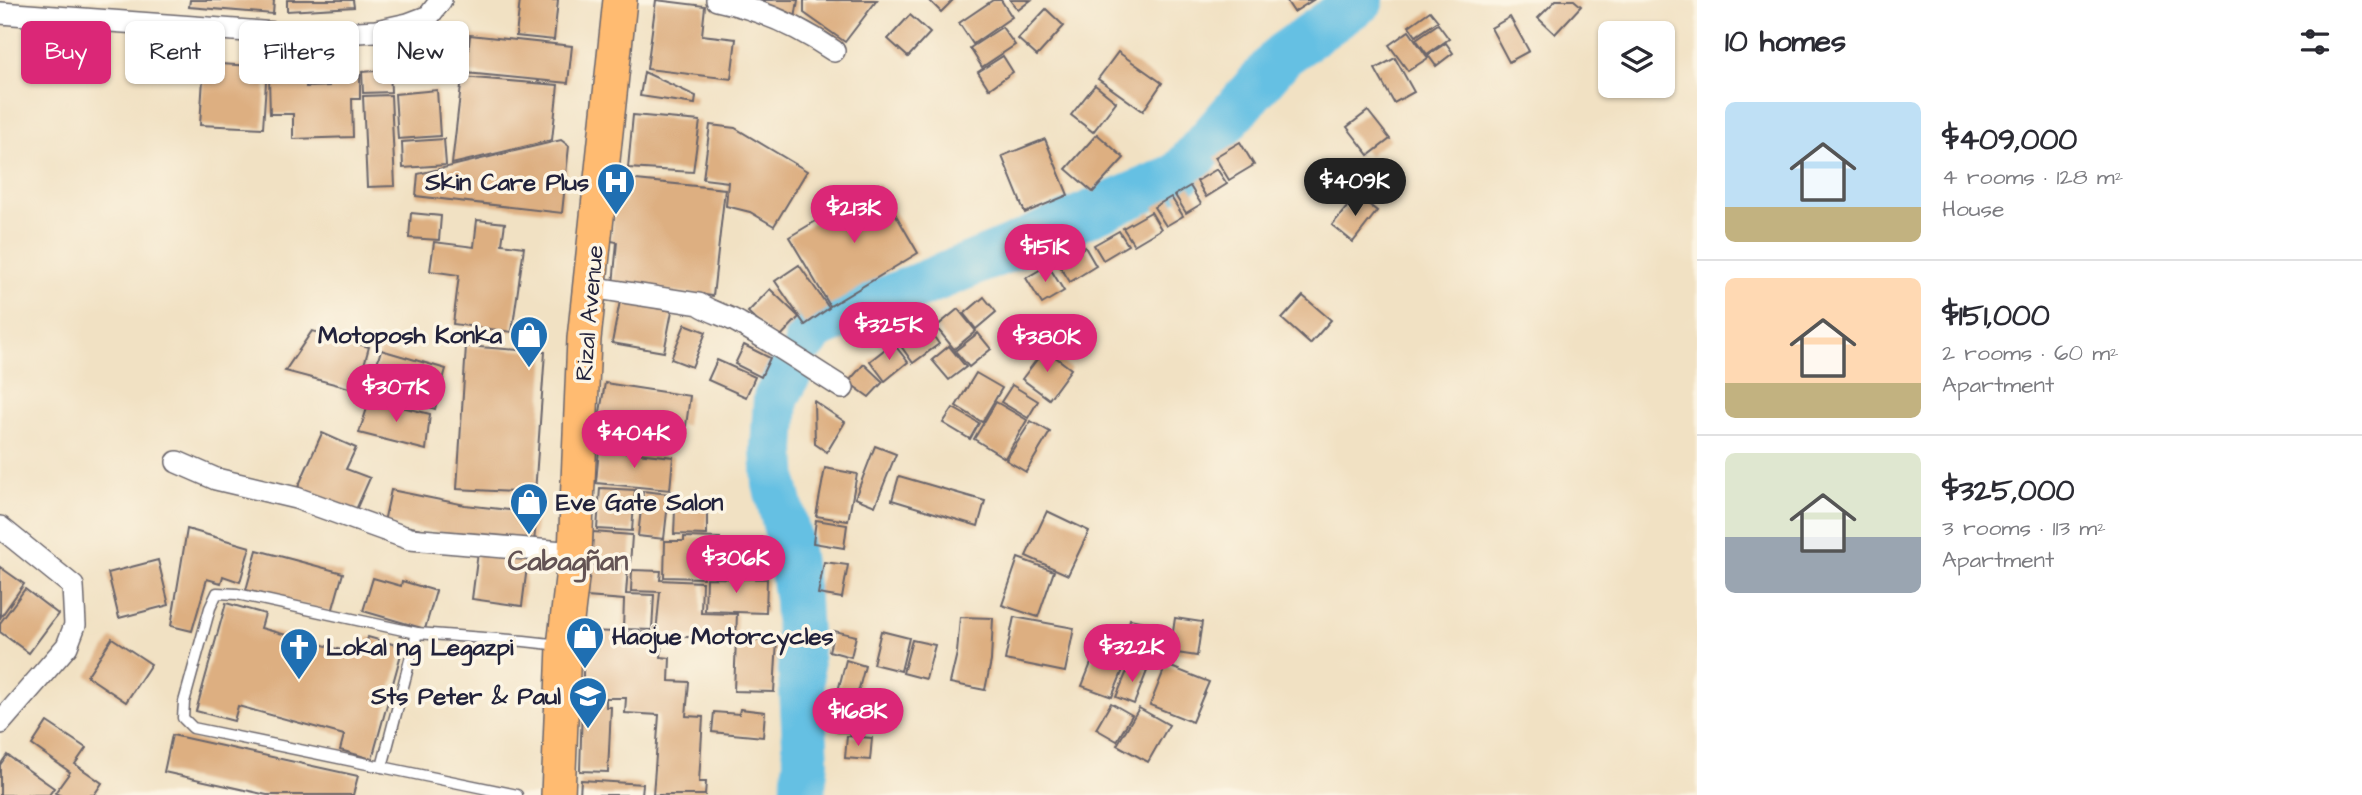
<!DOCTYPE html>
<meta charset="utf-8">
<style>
body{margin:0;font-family:"Architects Daughter",sans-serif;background:#f2f2f3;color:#2b2b33;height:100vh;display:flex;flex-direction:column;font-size:26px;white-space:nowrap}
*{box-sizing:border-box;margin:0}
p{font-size:23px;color:#7c7c81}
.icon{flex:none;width:38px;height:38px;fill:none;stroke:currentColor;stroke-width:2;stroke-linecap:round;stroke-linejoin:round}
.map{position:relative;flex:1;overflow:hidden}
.panel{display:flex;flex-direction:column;background:#fff;width:665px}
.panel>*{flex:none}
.hud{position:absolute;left:21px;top:21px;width:665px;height:63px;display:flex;gap:14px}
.tools{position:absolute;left:1598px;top:21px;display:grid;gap:14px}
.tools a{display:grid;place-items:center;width:77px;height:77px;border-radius:10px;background:#fff;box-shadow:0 2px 5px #0004;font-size:35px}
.price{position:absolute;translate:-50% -60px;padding:0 16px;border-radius:24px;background:#db2777;color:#fff;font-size:23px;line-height:46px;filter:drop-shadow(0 2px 4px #0008)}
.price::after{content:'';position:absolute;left:50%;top:42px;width:21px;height:16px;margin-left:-10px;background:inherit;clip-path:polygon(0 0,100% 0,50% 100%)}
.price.current{background:#222;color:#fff}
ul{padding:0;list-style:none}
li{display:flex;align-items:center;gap:21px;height:175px;padding:0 28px}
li+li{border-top:2px solid #e1e1e2}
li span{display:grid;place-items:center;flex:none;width:196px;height:140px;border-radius:10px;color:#555}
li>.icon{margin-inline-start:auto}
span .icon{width:84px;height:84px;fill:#fffc;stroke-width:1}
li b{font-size:30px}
h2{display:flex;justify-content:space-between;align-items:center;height:84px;padding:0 28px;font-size:30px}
.tag{padding:0 24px;border-radius:10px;background:#fff;box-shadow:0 2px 5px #0004;font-size:24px;line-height:63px}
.tag.current{background:#db2777;color:#fff}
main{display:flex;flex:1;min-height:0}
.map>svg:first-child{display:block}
</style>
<main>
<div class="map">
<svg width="1697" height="795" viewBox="0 0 1697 795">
<rect width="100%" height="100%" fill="#fcf5e5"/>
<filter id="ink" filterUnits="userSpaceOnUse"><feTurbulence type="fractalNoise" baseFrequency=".0143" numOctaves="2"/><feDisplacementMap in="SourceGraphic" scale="14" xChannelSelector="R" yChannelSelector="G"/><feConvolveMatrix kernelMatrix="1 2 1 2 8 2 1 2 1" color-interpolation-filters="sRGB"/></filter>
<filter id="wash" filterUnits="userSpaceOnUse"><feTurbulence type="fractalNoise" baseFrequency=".00686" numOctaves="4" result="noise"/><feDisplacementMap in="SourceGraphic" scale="28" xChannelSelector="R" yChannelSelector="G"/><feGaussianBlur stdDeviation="1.57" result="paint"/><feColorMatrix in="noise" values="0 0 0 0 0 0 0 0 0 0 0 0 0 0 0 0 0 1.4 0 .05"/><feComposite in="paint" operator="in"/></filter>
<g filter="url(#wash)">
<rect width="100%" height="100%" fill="#f1e1c3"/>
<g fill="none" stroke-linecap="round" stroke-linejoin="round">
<g stroke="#65c0e3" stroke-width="46">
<polyline points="807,339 812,329 999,253 1179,175 1283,55 1361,0"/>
<polyline points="789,374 776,398 773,450 775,484 788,536 797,600 806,761 802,795"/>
</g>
</g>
<g id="blocks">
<g fill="#ddaf81">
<polygon points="190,0 274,0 273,14 189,7"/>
<polygon points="287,0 353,0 354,7 287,11"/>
<polygon points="520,0 558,0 554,40 516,36"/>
<polygon points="656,0 705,6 702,35 736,39 731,79 647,69"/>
<polygon points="750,0 798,0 795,19"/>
<polygon points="804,0 877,0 845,42 804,13"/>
<polygon points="929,0 953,0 941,12"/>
<polygon points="993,0 1001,0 1012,17 973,44 959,23"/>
<polygon points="1010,0 1031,0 1018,10"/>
<polygon points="1286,0 1313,0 1294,12"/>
<polygon points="1556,0 1574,0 1581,6 1555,34 1538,18"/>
<polygon points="1046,9 1064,26 1037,56 1018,39"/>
<polygon points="1430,11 1438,21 1416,36 1409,26"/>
<polygon points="910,15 930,33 908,57 888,39"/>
<polygon points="1510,17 1529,51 1509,62 1491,28"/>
<polygon points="1438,24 1449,39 1427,54 1416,39"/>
<polygon points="1002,27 1015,45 982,67 970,48"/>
<polygon points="1409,31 1428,58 1408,71 1389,45"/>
<polygon points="470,35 572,46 568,83 466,73"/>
<polygon points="1446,43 1453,53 1436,66 1428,55"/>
<polygon points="1118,52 1162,83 1143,111 1098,79"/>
<polygon points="1003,56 1013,72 989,89 978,72"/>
<polygon points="1395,58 1414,92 1394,103 1375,69"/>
<polygon points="204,63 267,67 263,128 200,125"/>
<polygon points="390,70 391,92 363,93 362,72"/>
<polygon points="644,72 696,96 695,104 640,96"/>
<polygon points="360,75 360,99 352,99 353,137 293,139 293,114 270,114 269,78 306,76 306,87 329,86 328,76"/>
<polygon points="462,77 558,85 552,140 452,164"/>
<polygon points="1095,85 1116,102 1093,132 1071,115"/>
<polygon points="437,90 440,136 398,139 395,94"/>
<polygon points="391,95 395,186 367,187 363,96"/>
<polygon points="1368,111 1390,139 1369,155 1347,127"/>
<polygon points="633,115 700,121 693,172 628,168"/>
<polygon points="710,125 735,128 807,171 774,226 750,212 726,206 728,182 703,179"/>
<polygon points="1097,134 1124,158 1093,192 1066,169"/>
<polygon points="444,139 446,165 403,168 402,142"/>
<polygon points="1045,139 1068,195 1025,213 1002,156"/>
<polygon points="561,140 569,146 562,213 416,196 418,174"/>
<polygon points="1240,142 1254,165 1229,180 1215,157"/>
<polygon points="1217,169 1227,184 1206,197 1197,181"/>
<polygon points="626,179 725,189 713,296 613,285 617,242 611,241 615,202 624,203"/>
<polygon points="878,184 918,253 830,306 789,237"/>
<polygon points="1190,186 1201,204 1186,213 1175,195"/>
<polygon points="1357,195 1377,211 1353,242 1332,225"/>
<polygon points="1171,197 1183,216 1166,226 1154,207"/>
<polygon points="1151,212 1161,229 1134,245 1123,228"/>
<polygon points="411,213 441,216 439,240 409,238"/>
<polygon points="477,220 505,223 502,244 524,247 512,332 453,324 459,275 430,271 434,242 474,247"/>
<polygon points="1119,231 1128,245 1103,260 1094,245"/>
<polygon points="1085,247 1096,266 1070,282 1058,263"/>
<polygon points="799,265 829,308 805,325 775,281"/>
<polygon points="1048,265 1064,291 1042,304 1026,278"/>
<polygon points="770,289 799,317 777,340 748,312"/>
<polygon points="1303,296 1331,320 1310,344 1282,319"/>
<polygon points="984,297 996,312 976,329 964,314"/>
<polygon points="620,301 672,311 664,352 612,343"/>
<polygon points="958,309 976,331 954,349 936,327"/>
<polygon points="924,322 939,344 913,363 898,342"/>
<polygon points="685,324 706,332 692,367 671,359"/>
<polygon points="312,331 369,347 357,390 285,371"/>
<polygon points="978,333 991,349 969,367 955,351"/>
<polygon points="893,343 908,362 885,381 870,361"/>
<polygon points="744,345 770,358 761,377 735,364"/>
<polygon points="466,346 545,352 535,493 457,489"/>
<polygon points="949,346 966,367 949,380 932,360"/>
<polygon points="1045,349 1071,369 1049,399 1022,379"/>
<polygon points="381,350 446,369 435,409 369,390"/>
<polygon points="717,360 755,377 746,397 708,380"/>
<polygon points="864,364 883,382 869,397 848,382"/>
<polygon points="976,373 1002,388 982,422 956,406"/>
<polygon points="605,383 690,396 686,426 625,418 625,422 599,418"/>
<polygon points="1012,385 1038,401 1028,418 1001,402"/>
<polygon points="370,399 430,414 426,450 359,433"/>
<polygon points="814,401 845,422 827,452 815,444"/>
<polygon points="996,402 1027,420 1005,458 974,439"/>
<polygon points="953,408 979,423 970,439 943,423"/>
<polygon points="1031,421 1050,432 1026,472 1006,460"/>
<polygon points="322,433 356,448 346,469 370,478 355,512 298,487"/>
<polygon points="875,446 896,454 875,506 855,498"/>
<polygon points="599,449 673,457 670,490 596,483"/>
<polygon points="825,468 857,474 848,521 816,516"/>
<polygon points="899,476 985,501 978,526 892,500"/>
<polygon points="600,488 635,490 632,531 597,529"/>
<polygon points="391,490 465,505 537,513 534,542 438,532 384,522"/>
<polygon points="643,491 669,494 664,539 638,536"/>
<polygon points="675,510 707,511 707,535 674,534"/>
<polygon points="1047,511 1089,531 1068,575 1026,556"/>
<polygon points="816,520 847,525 844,548 813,543"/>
<polygon points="187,529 250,547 240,582 223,576 221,583 207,579 192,631 171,626"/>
<polygon points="593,532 632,535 630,566 591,563"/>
<polygon points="684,537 720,538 719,559 704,558 703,578 664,577 665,541 684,541"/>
<polygon points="257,550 343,573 332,612 246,590"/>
<polygon points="478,552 528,559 522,606 472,599"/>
<polygon points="1018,558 1054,571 1038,617 1002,605"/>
<polygon points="158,560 169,605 119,618 108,573"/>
<polygon points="824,562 848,565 842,598 818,594"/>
<polygon points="589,565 628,567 626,594 654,595 652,630 623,629 624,600 587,597"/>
<polygon points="0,567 24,584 0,618"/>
<polygon points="632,570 661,571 660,580 702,582 701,613 737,614 736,639 662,636 661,657 670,658 669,681 689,682 686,716 703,717 699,782 706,782 705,795 653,795 659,715 625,713 626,698 606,698 606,707 611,707 608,772 580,771 582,706 590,706 590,695 583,694 583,631 656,633 660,592 631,591"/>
<polygon points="373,578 401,586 402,581 436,591 425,629 363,611"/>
<polygon points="706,578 767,579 766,613 705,611"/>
<polygon points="25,589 58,614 29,653 0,632 0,623"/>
<polygon points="226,603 265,614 261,628 363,656 368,637 403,647 372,759 340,750 344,735 238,706 234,721 196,711"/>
<polygon points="960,617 993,618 991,661 985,690 950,683 957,653"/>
<polygon points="1014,617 1074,628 1065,672 1005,660"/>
<polygon points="1175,618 1202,622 1197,656 1170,652"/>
<polygon points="1130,619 1163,626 1158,651 1125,644"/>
<polygon points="834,631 856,636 851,657 829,651"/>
<polygon points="881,631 909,638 901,671 873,664"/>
<polygon points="112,638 151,664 126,702 87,676"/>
<polygon points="736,639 777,640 774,692 734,691"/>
<polygon points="912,640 935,645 926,679 903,673"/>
<polygon points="1095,653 1125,665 1112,697 1082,686"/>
<polygon points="846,660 865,666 857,696 838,691"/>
<polygon points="1130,664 1147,671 1134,704 1116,697"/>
<polygon points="1166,665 1209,682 1192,722 1150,705"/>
<rect x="838" y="701" width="37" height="31"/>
<polygon points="1111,703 1132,715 1117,741 1096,729"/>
<polygon points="1139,708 1169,725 1148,762 1117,745"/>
<polygon points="740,709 765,712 763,737 712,732 714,712 739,714"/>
<polygon points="47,722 86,748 75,764 102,783 94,795 59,795 55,793 70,772 32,745"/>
<polygon points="172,735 358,776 353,795 267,795 164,772"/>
<polygon points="847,736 872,738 870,760 845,758"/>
<polygon points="7,755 54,788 49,795 0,795 0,765"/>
<polygon points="581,780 643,784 642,795 580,795"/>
</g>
</g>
</g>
<g filter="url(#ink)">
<use href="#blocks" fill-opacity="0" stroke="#6a656b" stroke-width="2"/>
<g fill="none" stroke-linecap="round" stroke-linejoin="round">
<defs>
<g id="service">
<polyline points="382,767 193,728 183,718 184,702 210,608 217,593 237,594 417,633"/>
<polyline points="517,795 382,767 417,633 524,641 560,645"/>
</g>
<g id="minor">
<path d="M 717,0 C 759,9 798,26 834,51"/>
<polyline points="0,13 304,35 376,31 408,24 429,16 441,0"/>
<path d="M 590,287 L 699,304 C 712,313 726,315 739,323 C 774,343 808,366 843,388"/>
<polyline points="177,462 216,479 296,498 410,539 575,553"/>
<polyline points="0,527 73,586 75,625 67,646 0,723"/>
</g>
<polyline id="primary" points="558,795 564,646 575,553 584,339 620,0"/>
</defs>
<use href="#service" stroke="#6a656b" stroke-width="13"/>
<use href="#minor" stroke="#6a656b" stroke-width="24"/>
<use href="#primary" stroke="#6a656b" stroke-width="36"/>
<use href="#service" stroke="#fff" stroke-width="10"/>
<use href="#minor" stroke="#fff" stroke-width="21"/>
<use href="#primary" stroke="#ffbb71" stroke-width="33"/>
</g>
</g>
<defs>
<symbol id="hospital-pin" viewBox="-11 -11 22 30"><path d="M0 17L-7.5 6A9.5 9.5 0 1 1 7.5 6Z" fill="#1f6fb2" stroke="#fcf5e5"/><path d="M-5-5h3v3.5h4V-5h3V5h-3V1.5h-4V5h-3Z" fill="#fff"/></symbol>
<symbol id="shop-pin" viewBox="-11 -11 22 30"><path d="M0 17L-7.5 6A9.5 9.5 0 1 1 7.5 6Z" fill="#1f6fb2" stroke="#fcf5e5"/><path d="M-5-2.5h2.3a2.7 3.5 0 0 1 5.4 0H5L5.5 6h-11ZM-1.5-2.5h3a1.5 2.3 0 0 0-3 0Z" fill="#fff"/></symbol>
<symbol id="church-pin" viewBox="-11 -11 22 30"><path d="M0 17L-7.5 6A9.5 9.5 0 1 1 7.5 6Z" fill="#1f6fb2" stroke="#fcf5e5"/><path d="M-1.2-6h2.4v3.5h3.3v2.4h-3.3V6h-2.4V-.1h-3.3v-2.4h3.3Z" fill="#fff"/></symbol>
<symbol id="school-pin" viewBox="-11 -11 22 30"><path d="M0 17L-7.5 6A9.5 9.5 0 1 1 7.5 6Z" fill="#1f6fb2" stroke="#fcf5e5"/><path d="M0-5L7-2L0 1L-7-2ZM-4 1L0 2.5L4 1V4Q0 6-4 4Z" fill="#fff"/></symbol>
</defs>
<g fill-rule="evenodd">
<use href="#hospital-pin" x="594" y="160" width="44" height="60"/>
<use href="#shop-pin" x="507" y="313" width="44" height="60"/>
<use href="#shop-pin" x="507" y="480" width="44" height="60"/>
<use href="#shop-pin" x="563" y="614" width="44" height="60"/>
<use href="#church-pin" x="277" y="625" width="44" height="60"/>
<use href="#school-pin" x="566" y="674" width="44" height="60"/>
</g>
<g text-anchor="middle" stroke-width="7" stroke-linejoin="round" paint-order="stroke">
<g font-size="24" font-weight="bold" fill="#22223b" stroke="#fcf5e5" text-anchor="end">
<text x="589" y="190">Skin Care Plus</text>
<text x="502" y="343">Motoposh Konka</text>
<text x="556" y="510" text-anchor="start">Eve Gate Salon</text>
<text x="612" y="644" text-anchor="start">Haojue Motorcycles</text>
<text x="326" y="655" text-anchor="start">Lokal ng Legazpi</text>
<text x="561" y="704">Sts Peter &amp; Paul</text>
</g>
<g font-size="24" fill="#22223b" stroke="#fcf5e5">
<text transform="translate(589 313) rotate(-85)" y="8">Rizal Avenue</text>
</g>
<g font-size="28" font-weight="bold" fill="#635354" stroke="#fcf5e5">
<text x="568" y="570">Cabagñan</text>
</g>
</g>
</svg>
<div class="tools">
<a><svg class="icon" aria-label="layers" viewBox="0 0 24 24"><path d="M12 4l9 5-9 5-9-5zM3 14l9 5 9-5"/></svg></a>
</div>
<b class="price current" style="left:1355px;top:218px">$409K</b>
<b class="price" style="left:854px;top:245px">$213K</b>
<b class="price" style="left:1045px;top:284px">$151K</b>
<b class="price" style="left:889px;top:362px">$325K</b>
<b class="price" style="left:1047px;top:374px">$380K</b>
<b class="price" style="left:396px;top:424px">$307K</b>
<b class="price" style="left:634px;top:470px">$404K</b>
<b class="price" style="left:736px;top:595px">$306K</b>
<b class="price" style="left:1132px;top:684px">$322K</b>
<b class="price" style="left:858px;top:748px">$168K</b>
<div class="hud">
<a class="tag current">Buy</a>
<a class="tag">Rent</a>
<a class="tag">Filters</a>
<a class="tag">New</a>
</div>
</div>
<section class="panel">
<h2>10 homes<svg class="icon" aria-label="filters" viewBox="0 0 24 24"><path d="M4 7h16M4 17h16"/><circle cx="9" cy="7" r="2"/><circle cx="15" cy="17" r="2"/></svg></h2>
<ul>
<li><span style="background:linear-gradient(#bfe0f5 75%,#c2b280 0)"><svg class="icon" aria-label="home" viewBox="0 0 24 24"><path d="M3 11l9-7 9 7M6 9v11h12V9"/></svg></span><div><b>$409,000</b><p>4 rooms · 128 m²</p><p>House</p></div></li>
<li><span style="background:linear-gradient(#ffd9b3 75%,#c2b280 0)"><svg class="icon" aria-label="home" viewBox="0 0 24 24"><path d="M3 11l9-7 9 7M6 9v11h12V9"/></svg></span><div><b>$151,000</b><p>2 rooms · 60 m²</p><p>Apartment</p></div></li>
<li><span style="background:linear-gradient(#dfe7d0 60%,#9aa5b1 0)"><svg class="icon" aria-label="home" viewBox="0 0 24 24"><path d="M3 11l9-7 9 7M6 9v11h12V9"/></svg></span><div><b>$325,000</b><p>3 rooms · 113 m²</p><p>Apartment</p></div></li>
</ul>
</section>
</main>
